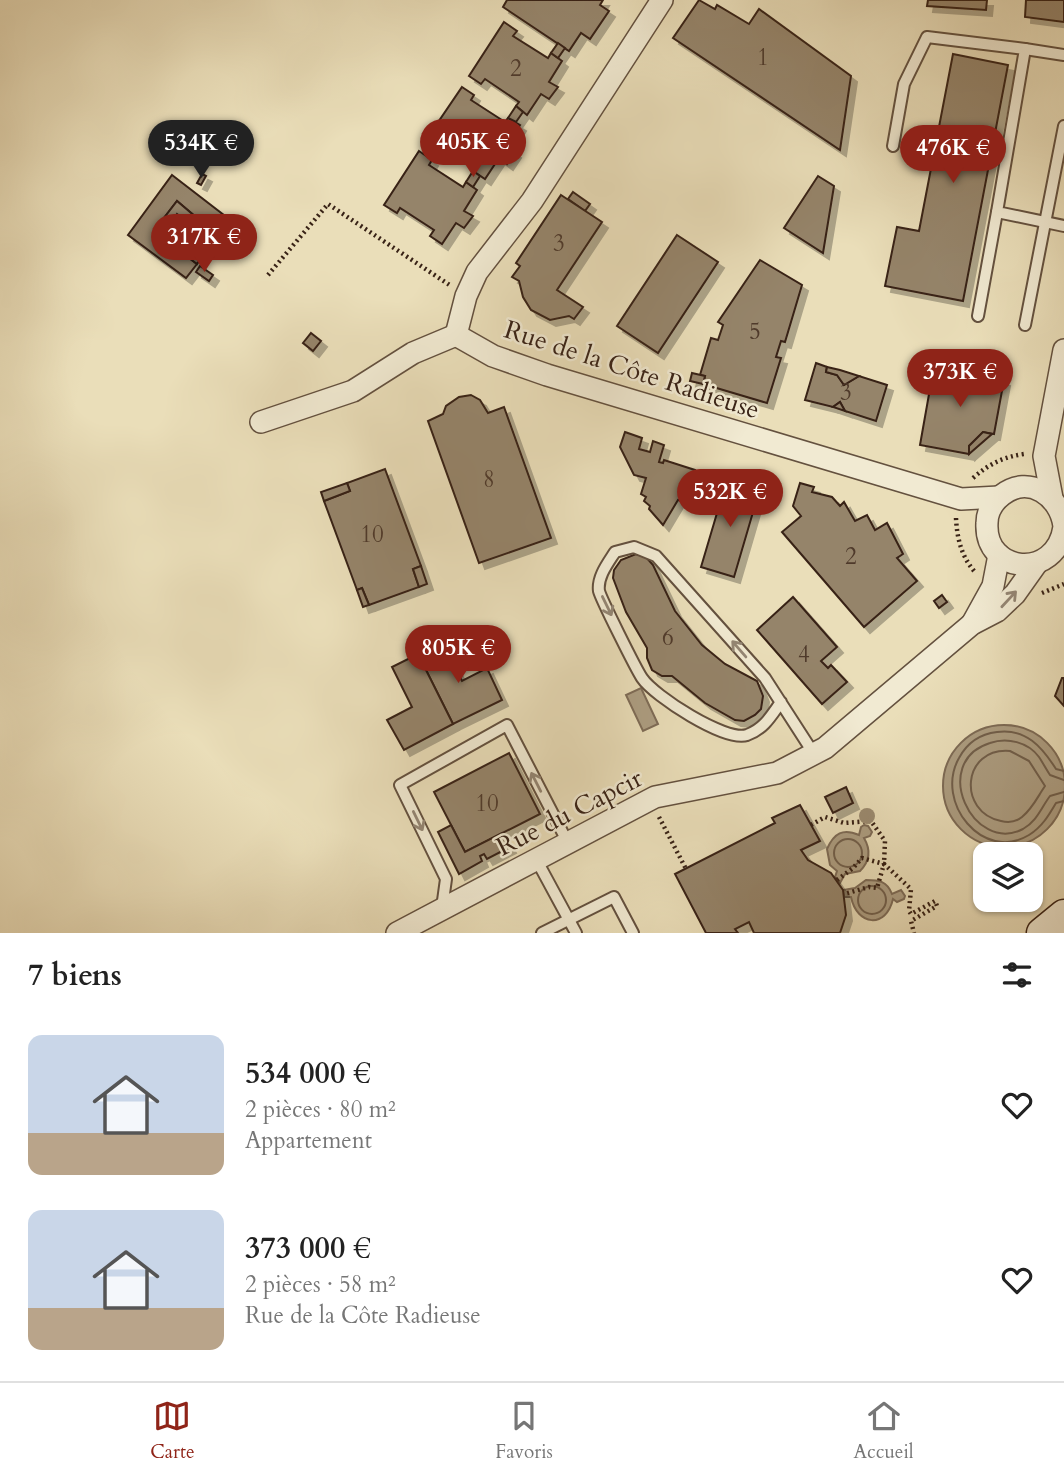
<!DOCTYPE html>
<html lang="fr">
<meta charset="utf-8">
<style>
body{margin:0;font-family:Cardo,serif;background:#f6f6f6;color:#222;height:100vh;display:flex;flex-direction:column;font-size:26px;white-space:nowrap}
*{box-sizing:border-box;margin:0}
p{font-size:23px;color:#767676}
.icon{flex:none;width:38px;height:38px;fill:none;stroke:currentColor;stroke-width:2;stroke-linecap:round;stroke-linejoin:round}
.map{position:relative;height:933px;overflow:hidden}
.panel{display:flex;flex-direction:column;background:#fff;flex:1}
.panel>*{flex:none}
.fabs{position:absolute;left:973px;top:842px;display:grid;gap:14px}
.fabs a{display:grid;place-items:center;width:70px;height:70px;border-radius:14px;background:#fff;box-shadow:0 2px 5px #0004;font-size:35px}
.price{position:absolute;translate:-50% -60px;padding:0 16px;border-radius:24px;background:#8f2418;color:#fff;font-size:23px;line-height:46px;filter:drop-shadow(0 2px 4px #0008)}
.price::after{content:'';position:absolute;left:50%;top:42px;width:21px;height:16px;margin-left:-10px;background:inherit;clip-path:polygon(0 0,100% 0,50% 100%)}
.price.current{background:#222;color:#fff}
ul{padding:0;list-style:none}
li{display:flex;align-items:center;gap:21px;height:175px;padding:0 28px}
li span{display:grid;place-items:center;flex:none;width:196px;height:140px;border-radius:14px;color:#555}
li>.icon{margin-inline-start:auto}
span .icon{width:84px;height:84px;fill:#fffc;stroke-width:1}
li b{font-size:30px}
h2{display:flex;justify-content:space-between;align-items:center;height:84px;padding:0 28px;font-size:30px}
.tab-bar{display:flex;justify-content:space-around;align-items:center;height:98px;border-top:2px solid #e0e0e0;background:#fff;font-size:19px;color:#767676}
.tab-bar a{display:grid;justify-items:center;gap:4px}
.tab-bar .current{color:#8f2418}
.map>svg:first-child{display:block}
</style>
<div class="map">
<svg width="1064" height="933" viewBox="0 0 1064 933">
<defs>
<filter id="shadow"><feDropShadow dx="6" dy="6" stdDeviation="0" flood-color="#0004"/></filter>
</defs>
<rect width="100%" height="100%" fill="#eadeb9"/>
<filter id="stains"><feTurbulence type="fractalNoise" baseFrequency=".00286" numOctaves="4"/><feColorMatrix values="0 0 0 0 .2 0 0 0 0 .09 0 0 0 0 .02 0 0 0 .5 -.17"/></filter>
<radialGradient id="worn" r=".72"><stop offset=".6" stop-color="#630" stop-opacity="0"/><stop offset="1" stop-color="#630" stop-opacity=".3"/></radialGradient>
<g fill="#ad9e82" stroke="#7e6c57" stroke-width="2">
<polygon points="183,131 188,134 189,132 213,149 203,163 179,146 181,143 177,137"/>
<polygon points="641,688 658,724 643,731 626,695"/>
<circle cx="1004" cy="786" r="61"/>
<path d="M 864,825 L 868,826 L 872,832 L 870,836 L 864,838 C 871,850 870,861 860,871 L 845,874 L 840,883 L 835,877 L 837,871 L 830,865 L 827,849 C 834,833 843,828 859,835 L 861,827 Z"/>
<path d="M 866,880 C 879,880 887,881 892,894 L 901,890 L 905,896 L 904,899 L 897,902 L 893,899 C 886,929 857,926 851,897 L 844,897 L 843,890 L 855,888 Z"/>
</g>
<g fill="none" stroke-linecap="round" stroke-linejoin="round">
<g stroke="#72604c" stroke-width="2">
<path d="M 1010,751 L 1029,761 L 1045,786 C 1038,796 1033,808 1022,817 C 1016,822 1009,823 1001,821 C 957,812 962,747 1010,751 Z"/>
<path d="M 1064,771 L 1056,769 C 1042,747 1026,728 997,732 C 980,734 967,743 959,758 C 934,802 983,863 1029,835 C 1042,827 1049,815 1056,803 L 1064,801"/>
<path d="M 1064,780 L 1050,775 C 1046,769 1043,763 1039,757 C 1028,742 1007,737 990,743 C 929,762 973,855 1023,829 C 1037,821 1041,808 1050,796 L 1064,792"/>
<circle cx="848" cy="853" r="14"/>
<circle cx="872" cy="900" r="14"/>
</g>
</g>
<g fill="#95846b" stroke="#382216" stroke-width="2" fill-rule="evenodd" filter="url(#shadow)">
<polygon points="507,0 603,0 600,5 609,11 590,39 581,33 569,51 503,7"/>
<polygon points="699,0 715,9 717,5 749,24 759,9 851,76 840,150 673,38"/>
<polygon points="928,0 987,0 986,10 927,6"/>
<polygon points="1026,0 1064,0 1064,22 1025,17"/>
<polygon points="504,22 517,31 513,36 548,58 551,53 562,61 549,82 558,87 549,99 541,94 527,115 516,106 519,102 485,79 481,84 469,76"/>
<polygon points="558,43 565,48 558,58 551,53"/>
<polygon points="953,54 1008,65 963,301 885,286 897,227 919,231"/>
<polygon points="462,87 474,95 471,100 505,122 508,118 520,125 507,146 515,152 507,164 499,158 485,179 473,171 476,166 442,143 439,148 426,140"/>
<polygon points="516,106 523,112 516,122 508,118"/>
<polygon points="419,151 432,160 429,165 463,187 466,182 477,190 464,211 473,216 464,228 456,223 442,244 430,236 434,230 400,208 397,213 384,205"/>
<polygon points="473,171 480,176 473,187 466,182"/>
<polygon points="202,174 206,176 201,185 197,183"/>
<polygon points="172,175 229,219 201,258 188,247 204,224 177,201 154,231 197,264 186,278 128,235"/>
<polygon points="818,176 834,186 823,253 784,228"/>
<polygon points="573,192 590,204 585,211 568,199"/>
<polygon points="561,195 602,222 557,290 583,307 574,319 569,316 550,320 531,310 523,297 519,281 512,277 520,266 516,263"/>
<path d="M 177,201 L 204,224 L 188,247 L 201,258 L 197,264 L 154,231 ZM 177,214 L 192,225 L 181,241 L 166,230 Z"/>
<polygon points="677,235 718,262 658,353 617,326"/>
<polygon points="760,260 802,285 785,342 781,341 776,357 781,358 767,403 703,384 705,376 700,375 711,338 718,340 723,325 718,322"/>
<polygon points="200,266 213,275 209,281 196,272"/>
<polygon points="311,333 321,341 313,351 303,343"/>
<polygon points="816,363 827,367 826,372 837,375 844,385 859,376 887,385 876,421 845,411 840,402 833,407 805,400"/>
<polygon points="934,366 1004,380 994,434 983,432 969,446 969,454 920,445"/>
<polygon points="827,367 840,370 859,376 844,385 837,375 826,372"/>
<polygon points="692,373 705,376 703,384 690,381"/>
<polygon points="471,395 480,400 488,413 504,407 551,538 479,563 428,421 443,414 446,406 459,397"/>
<polygon points="840,402 845,411 833,407"/>
<polygon points="625,432 642,438 639,449 650,452 653,441 664,445 659,462 663,463 664,460 695,470 686,502 678,500 663,525 649,509 650,506 644,501 646,497 641,494 646,478 634,475 620,447"/>
<polygon points="983,432 992,434 969,454 969,446"/>
<polygon points="385,469 421,566 413,569 419,587 369,605 362,588 357,590 324,501 350,491 347,483"/>
<polygon points="728,476 750,483 746,499 756,502 734,577 701,567"/>
<polygon points="347,483 350,491 324,501 321,492"/>
<polygon points="800,483 814,487 812,492 832,497 840,506 844,502 855,521 867,515 875,530 887,523 903,554 897,558 917,581 864,627 782,532 801,516 793,506"/>
<polygon points="636,554 646,557 653,565 675,611 702,645 725,664 757,681 763,696 761,709 755,715 744,721 735,720 705,703 672,676 662,676 652,670 647,658 647,648 626,612 613,578 614,570 621,560"/>
<polygon points="421,566 427,584 419,587 413,569"/>
<polygon points="362,588 369,605 363,607 357,590"/>
<polygon points="942,595 947,602 939,608 934,601"/>
<polygon points="793,597 837,647 821,661 828,668 831,665 847,682 822,704 757,630"/>
<polygon points="442,642 462,681 487,668 502,700 453,724 418,654"/>
<polygon points="418,654 453,724 404,750 387,720 412,707 392,667"/>
<polygon points="1062,678 1064,678 1064,706 1055,696"/>
<polygon points="509,753 540,814 465,852 434,792"/>
<polygon points="846,787 853,803 833,813 825,797"/>
<polygon points="800,805 820,841 801,850 808,860 831,873 843,890 846,915 840,933 754,933 749,922 735,929 738,933 706,933 675,874 775,823 772,818"/>
<polygon points="451,825 465,852 502,833 510,847 487,859 484,854 480,856 482,861 459,874 438,832"/>
</g>
<g fill="none" stroke-linecap="round" stroke-linejoin="round">
<defs>
<g id="lane">
<polyline points="1025,49 1064,55"/>
<polyline points="893,146 904,84 927,37 1025,49 997,212 1064,226"/>
<polyline points="978,316 997,212"/>
<polyline points="1025,325 1064,126"/>
<path d="M 781,702 C 771,716 764,729 747,735 C 725,742 654,696 642,678 C 636,669 601,599 599,591 C 597,577 608,563 615,552 L 634,547 L 656,556 L 765,678 L 814,754"/>
<polyline points="536,859 576,933"/>
<polyline points="442,908 446,879 400,785 507,725 568,843"/>
<polyline points="542,933 614,897 633,933"/>
</g>
<g id="street">
<polyline points="456,335 493,356 547,375 921,487 961,499 999,497"/>
<polyline points="456,335 466,296 477,272 532,201 662,0"/>
<polyline points="261,422 353,391 413,353 456,335"/>
<polyline points="1052,498 1044,456 1064,350"/>
<path d="M 1064,526 C 1060,496 1029,474 1002,495 C 993,502 987,512 987,523 C 984,574 1056,581 1064,527"/>
<polyline points="972,624 993,586 999,555"/>
<polyline points="397,933 655,797 777,773 825,748 972,624 997,611 1015,594 1037,563"/>
</g>
<polyline id="secondary" points="1042,933 1064,915"/>
</defs>
<use href="#lane" stroke="#64513f" stroke-width="14"/>
<use href="#street" stroke="#64513f" stroke-width="24"/>
<use href="#secondary" stroke="#382216" stroke-width="33"/>
<g stroke="#382216" stroke-width="4.5" stroke-dasharray="2 3.5" stroke-linecap="butt">
<polyline points="268,275 328,204 451,286"/>
<path d="M 973,478 C 989,464 1003,457 1024,454"/>
<path d="M 956,518 C 957,538 961,555 974,571"/>
<polyline points="1042,593 1064,584"/>
<polyline points="659,817 686,869"/>
<polyline points="811,825 825,817 844,823 871,821 885,841 884,864 911,889 909,911 911,914 935,901 937,906 911,921 914,933"/>
<polyline points="837,880 853,868 862,858 884,864 877,888 869,887 844,894"/>
</g>
<use href="#lane" stroke="#f1ead2" stroke-width="10"/>
<use href="#street" stroke="#f1ead2" stroke-width="21"/>
<use href="#secondary" stroke="#f1ead2" stroke-width="30"/>
</g>
<circle fill="#9c8c72" cx="867" cy="816" r="8"/>
<defs><path id="oneway-shaft" d="M-6 0H5M1.5-3L5.5 0L1.5 3" fill="none" stroke-width="1.6" stroke-linecap="round" stroke-linejoin="round" transform="scale(1.75)"/></defs>
<g stroke="#948674">
<use href="#oneway-shaft" transform="translate(1009 599) rotate(-47)"/>
<use href="#oneway-shaft" transform="translate(607 606) rotate(64)"/>
<use href="#oneway-shaft" transform="translate(739 649) rotate(-131)"/>
<use href="#oneway-shaft" transform="translate(536 782) rotate(-117)"/>
<use href="#oneway-shaft" transform="translate(418 821) rotate(64)"/>
</g>
<g text-anchor="middle" stroke-width="5" stroke-linejoin="round" paint-order="stroke">
<g font-size="23" fill="#4f3a2b">
<text x="763" y="65">1</text>
<text x="516" y="76">2</text>
<text x="559" y="251">3</text>
<text x="755" y="339">5</text>
<text x="846" y="400">3</text>
<text x="489" y="487">8</text>
<text x="372" y="542">10</text>
<text x="851" y="564">2</text>
<text x="668" y="645">6</text>
<text x="804" y="662">4</text>
<text x="487" y="811">10</text>
</g>
<g font-size="26" fill="#382216" stroke="#f1ead2">
<text transform="translate(632 369) rotate(18)" y="9">Rue de la Côte Radieuse</text>
<text transform="translate(569 812) rotate(-27)" y="9">Rue du Capcir</text>
</g>
</g>
<rect width="100%" height="100%" filter="url(#stains)"/>
<rect width="100%" height="100%" fill="url(#worn)"/>
</svg>
<div class="fabs">
<a><svg class="icon" aria-label="layers" viewBox="0 0 24 24"><path d="M12 4l9 5-9 5-9-5zM3 14l9 5 9-5"/></svg></a>
</div>
<b class="price" style="left:473px;top:179px">405K €</b>
<b class="price current" style="left:201px;top:180px">534K €</b>
<b class="price" style="left:953px;top:185px">476K €</b>
<b class="price" style="left:204px;top:274px">317K €</b>
<b class="price" style="left:960px;top:409px">373K €</b>
<b class="price" style="left:730px;top:529px">532K €</b>
<b class="price" style="left:458px;top:685px">805K €</b>
</div>
<section class="panel">
<h2>7 biens<svg class="icon" aria-label="filters" viewBox="0 0 24 24"><path d="M4 7h16M4 17h16"/><circle cx="9" cy="7" r="2"/><circle cx="15" cy="17" r="2"/></svg></h2>
<ul>
<li><span style="background:linear-gradient(#c9d6e8 70%,#b9a48a 0)"><svg class="icon" aria-label="home" viewBox="0 0 24 24"><path d="M3 11l9-7 9 7M6 9v11h12V9"/></svg></span><div><b>534 000 €</b><p>2 pièces · 80 m²</p><p>Appartement</p></div><svg class="icon" aria-label="heart" viewBox="0 0 24 24"><path d="M12 20l-8-8c-3-5 5-10 8-4 3-6 11-1 8 4z"/></svg></li>
<li><span style="background:linear-gradient(#c9d6e8 70%,#b9a48a 0)"><svg class="icon" aria-label="home" viewBox="0 0 24 24"><path d="M3 11l9-7 9 7M6 9v11h12V9"/></svg></span><div><b>373 000 €</b><p>2 pièces · 58 m²</p><p>Rue de la Côte Radieuse</p></div><svg class="icon" aria-label="heart" viewBox="0 0 24 24"><path d="M12 20l-8-8c-3-5 5-10 8-4 3-6 11-1 8 4z"/></svg></li>
</ul>
</section>
<nav class="tab-bar">
<a class="current"><svg class="icon" aria-label="map" viewBox="0 0 24 24"><path d="M3 6l6-2 6 2 6-2v14l-6 2-6-2-6 2zM9 4v14M15 6v14"/></svg>Carte</a>
<a><svg class="icon" aria-label="saved" viewBox="0 0 24 24"><path d="M7 4h10v16l-5-4-5 4z"/></svg>Favoris</a>
<a><svg class="icon" aria-label="home" viewBox="0 0 24 24"><path d="M3 11l9-7 9 7M6 9v11h12V9"/></svg>Accueil</a>
</nav>
